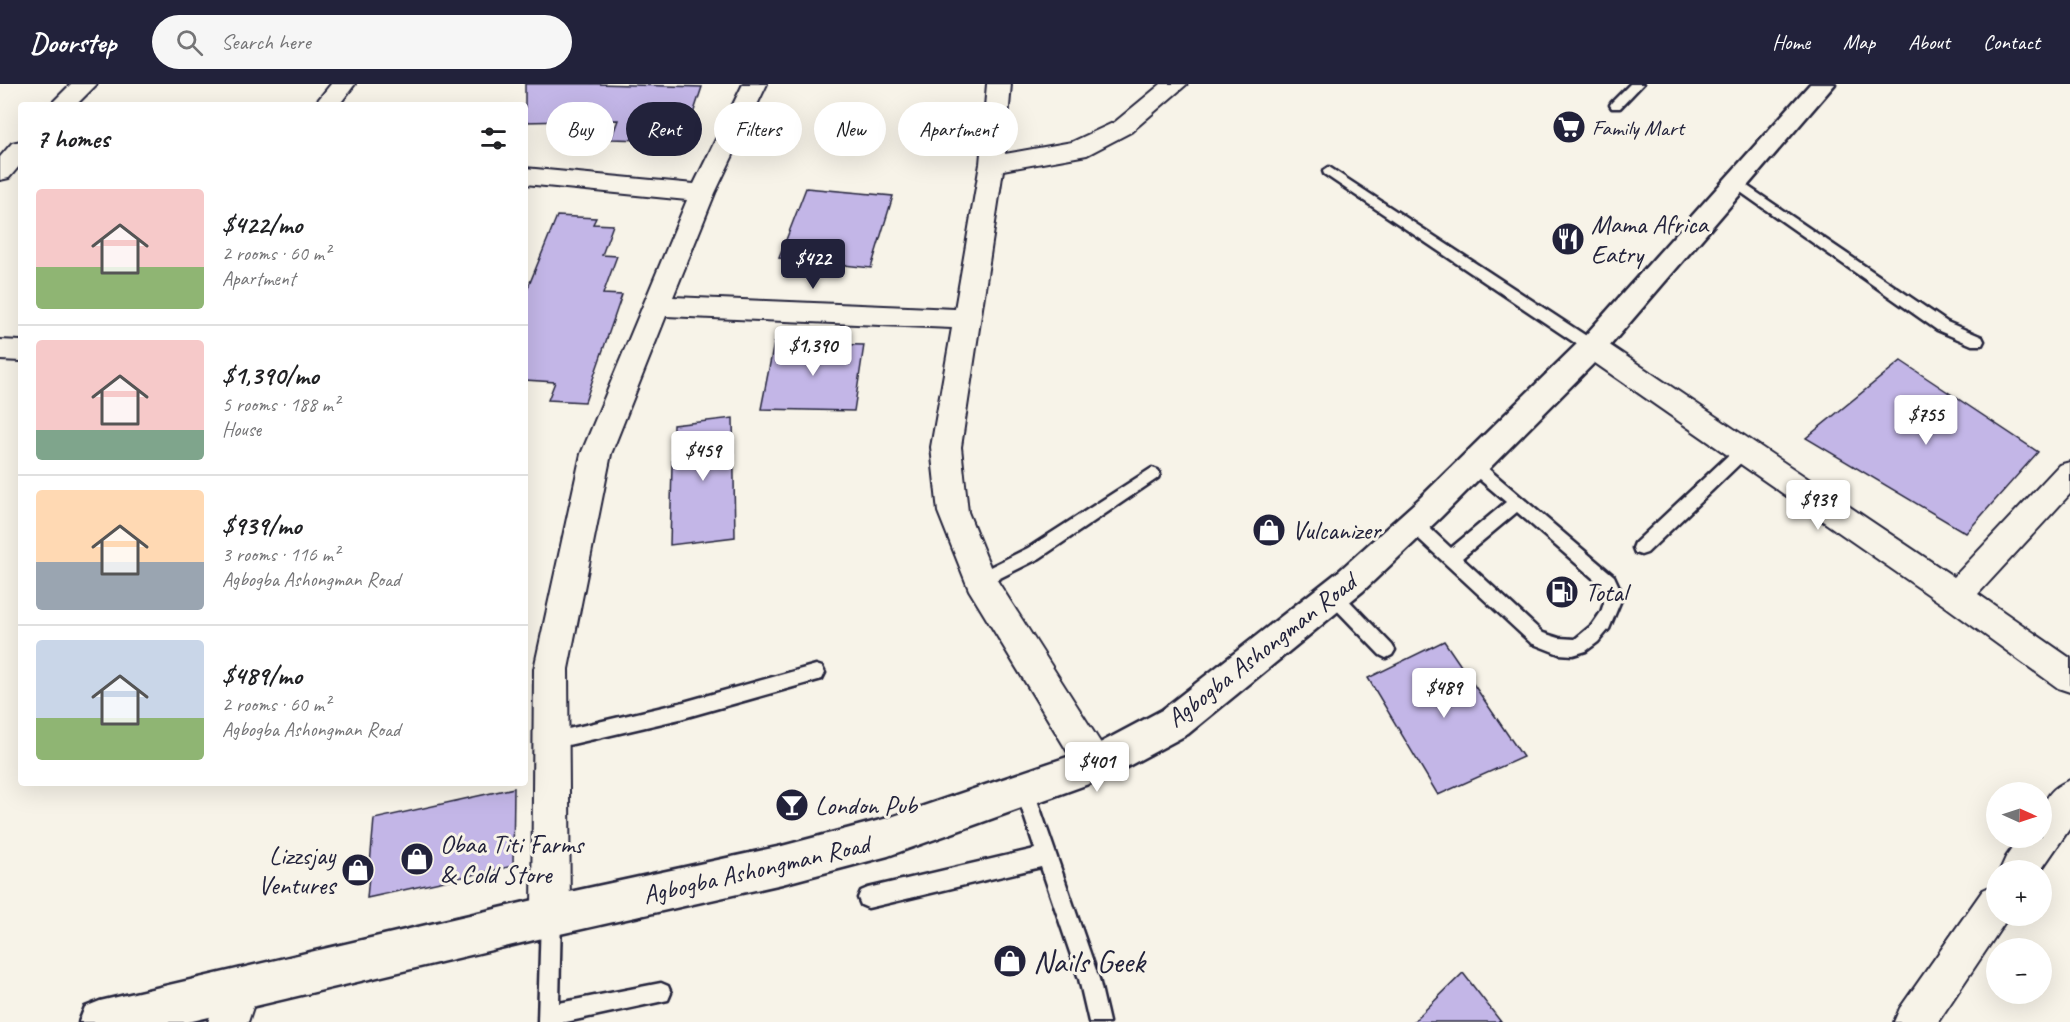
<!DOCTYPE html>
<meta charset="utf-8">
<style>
body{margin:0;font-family:Caveat,sans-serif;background:#f6f6f6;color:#202124;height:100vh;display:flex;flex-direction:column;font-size:22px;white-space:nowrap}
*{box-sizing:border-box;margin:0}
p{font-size:20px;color:#757577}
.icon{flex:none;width:33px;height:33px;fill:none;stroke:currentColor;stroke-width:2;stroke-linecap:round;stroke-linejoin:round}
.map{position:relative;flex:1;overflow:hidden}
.sheet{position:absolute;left:18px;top:18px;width:510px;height:684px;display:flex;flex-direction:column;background:#fff;border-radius:6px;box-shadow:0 6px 24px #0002}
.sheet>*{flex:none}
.guide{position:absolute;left:546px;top:18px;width:570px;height:54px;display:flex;gap:12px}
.needle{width:39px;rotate:93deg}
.fabs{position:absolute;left:1986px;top:698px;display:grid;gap:12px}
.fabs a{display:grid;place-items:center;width:66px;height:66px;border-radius:50%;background:#fff;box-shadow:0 6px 24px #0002;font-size:30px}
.price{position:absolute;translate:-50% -51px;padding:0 14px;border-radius:6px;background:#fff;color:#222;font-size:20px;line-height:39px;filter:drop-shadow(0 2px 3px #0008)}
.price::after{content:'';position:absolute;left:50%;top:36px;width:18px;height:14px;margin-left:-9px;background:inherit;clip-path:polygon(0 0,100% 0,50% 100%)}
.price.current{background:#22223b;color:#fff}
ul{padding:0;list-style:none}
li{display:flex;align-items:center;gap:18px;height:150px;padding:0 18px}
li+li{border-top:2px solid #e0e0e0}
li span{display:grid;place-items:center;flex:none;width:168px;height:120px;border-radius:6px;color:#555}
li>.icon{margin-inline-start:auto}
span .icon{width:72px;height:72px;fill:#fffc;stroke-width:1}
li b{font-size:26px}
h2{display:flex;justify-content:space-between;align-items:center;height:72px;padding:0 18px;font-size:26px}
.chip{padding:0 21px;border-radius:27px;background:#fff;box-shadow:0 6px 24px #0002;font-size:21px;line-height:54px}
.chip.current{background:#22223b;color:#fff}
header{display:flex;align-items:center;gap:36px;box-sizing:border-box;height:84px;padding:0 30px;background:#22223b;color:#fff}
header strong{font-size:28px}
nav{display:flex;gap:33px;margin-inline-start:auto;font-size:21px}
.search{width:420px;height:54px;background:#f6f6f6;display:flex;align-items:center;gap:15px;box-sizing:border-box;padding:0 21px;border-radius:33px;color:#757577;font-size:22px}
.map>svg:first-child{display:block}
</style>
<header>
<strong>Doorstep</strong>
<div class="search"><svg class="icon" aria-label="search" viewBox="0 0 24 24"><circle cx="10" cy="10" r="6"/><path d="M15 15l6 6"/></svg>Search here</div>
<nav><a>Home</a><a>Map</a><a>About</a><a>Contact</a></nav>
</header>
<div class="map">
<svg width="2070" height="938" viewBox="0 0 2070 938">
<rect width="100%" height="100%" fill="#f7f3e8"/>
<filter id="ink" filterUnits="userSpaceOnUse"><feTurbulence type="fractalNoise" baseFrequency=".0167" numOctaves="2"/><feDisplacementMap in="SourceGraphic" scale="12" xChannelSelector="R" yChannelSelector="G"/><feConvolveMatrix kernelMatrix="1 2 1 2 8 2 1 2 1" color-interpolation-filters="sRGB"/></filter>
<g filter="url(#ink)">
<g fill="#c3b6e7" stroke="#22223b" stroke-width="1.5">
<polygon points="525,0 597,0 702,3 684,57 611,55 618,36 525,38"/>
<polygon points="806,104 893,112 871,184 779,174"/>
<polygon points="557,132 596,134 593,140 613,141 602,171 617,172 603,210 622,211 585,318 548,316 555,298 525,296 525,211"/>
<polygon points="774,259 864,261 854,327 761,325"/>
<polygon points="1901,277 2038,368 1966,449 1806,354"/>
<polygon points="733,334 735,453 670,461 673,341"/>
<polygon points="1444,557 1523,673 1438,711 1368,594"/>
<polygon points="514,704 513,782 367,814 374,735"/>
<polygon points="1463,889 1501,938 1413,938"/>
</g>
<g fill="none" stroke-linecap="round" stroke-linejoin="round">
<defs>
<g id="lane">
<polygon points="1630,0 1643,0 1620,24 1612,24 1610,21 1612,18"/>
<polygon points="1329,83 1597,259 1599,263 1597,267 1587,267 1324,90 1323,87"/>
<polygon points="1737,95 1947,238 1982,253 1984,257 1982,261 1972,261 1937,246 1732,102 1730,99 1732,96"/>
<polygon points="1743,361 1749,363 1751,367 1749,371 1647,469 1641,471 1635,469 1633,464 1635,459 1737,363"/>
<path d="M 1472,374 L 1478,376 L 1614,492 L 1620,505 L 1621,516 L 1609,545 L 1598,558 L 1586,567 L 1573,571 L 1559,570 L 1531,559 L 1407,444 L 1405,439 L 1407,434 L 1413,432 L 1419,434 L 1451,464 L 1506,418 L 1466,384 L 1464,380 L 1466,376 ZM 1517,428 L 1602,502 L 1604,519 L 1601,528 L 1592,541 L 1575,555 L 1559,554 L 1543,549 L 1462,474 Z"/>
<polygon points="1152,384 1158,386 1160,390 1158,394 1040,474 986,501 980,503 974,501 972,496 974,491 1028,464"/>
<polygon points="1333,504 1339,506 1392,561 1395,566 1392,571 1386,574 1380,571 1327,516 1325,511 1327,506"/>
<polygon points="816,581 822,583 825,589 822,595 680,635 551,665 545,663 542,657 545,651 551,649 680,619"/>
<polygon points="1025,698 1032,701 1034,707 1099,895 1109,938 1089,938 1079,895 1041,783 868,824 861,821 858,814 861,807 868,804 1035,765 1016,707 1018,701"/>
<polygon points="551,822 558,825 561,832 559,919 661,899 668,902 671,909 668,916 566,938 538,938 541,832 544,825"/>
</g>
<g id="street">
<polygon points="71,0 97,0 76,21 50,21"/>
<polygon points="331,0 355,0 339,21 314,21"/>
<polygon points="743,0 767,0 715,109 673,213 955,225 980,80 987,0 1011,0 1005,70 1072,58 1115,38 1161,0 1187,0 1131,48 1087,71 1003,86 961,363 968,428 993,490 1107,669 1113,681 1107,693 1095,698 1083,693 969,506 938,428 931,363 952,244 666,232 611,370 568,585 570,832 564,845 551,851 538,845 532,832 534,585 581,370 687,116 525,100 525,84 694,100"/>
<polygon points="21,57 21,80 9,94 0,96 0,73 12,59"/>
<polygon points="1592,253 1602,256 1954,493 2059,381 2070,378 2070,410 1978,510 2070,574 2070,608 2058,604 1945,522 1582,270 1578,263 1582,256"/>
<polygon points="0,256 21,257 21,277 0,276"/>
<path d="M 2070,696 L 2070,744 L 2041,786 L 2000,786 L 2006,773 L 2020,753 L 2042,753 C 2042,726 2041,707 2070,696 Z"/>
<polygon points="1996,800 1996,831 2009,832 1938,938 1894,938 1900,924 1983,806"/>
<polygon points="239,885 253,891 259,905 248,938 208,938 225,891"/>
</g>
<polygon id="secondary" points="1810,0 1835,0 1602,271 1441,433 1363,507 1188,650 1108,693 888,772 782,800 551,852 188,938 79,938 85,923 100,917 551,812 782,762 888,734 1085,667 1162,626 1339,487 1419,415 1582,255"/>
</defs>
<use href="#lane" stroke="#22223b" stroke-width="5"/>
<use href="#street" stroke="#22223b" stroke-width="4"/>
<use href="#secondary" stroke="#22223b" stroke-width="5"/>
<use href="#lane" fill="#f7f3e8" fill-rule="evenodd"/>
<use href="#street" fill="#f7f3e8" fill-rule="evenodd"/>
<use href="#secondary" fill="#f7f3e8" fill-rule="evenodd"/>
</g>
</g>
<defs>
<symbol id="supermarket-disc" viewBox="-11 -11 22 22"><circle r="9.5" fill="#22223b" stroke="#f7f3e8"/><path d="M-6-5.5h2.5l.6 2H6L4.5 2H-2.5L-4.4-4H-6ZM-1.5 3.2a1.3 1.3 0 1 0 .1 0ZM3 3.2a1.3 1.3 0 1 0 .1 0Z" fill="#fff"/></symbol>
<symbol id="restaurant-disc" viewBox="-11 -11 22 22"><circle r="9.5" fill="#22223b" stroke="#f7f3e8"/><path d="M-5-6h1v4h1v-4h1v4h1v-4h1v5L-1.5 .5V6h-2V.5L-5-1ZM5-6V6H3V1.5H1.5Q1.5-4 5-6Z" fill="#fff"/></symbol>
<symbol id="shop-disc" viewBox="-11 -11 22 22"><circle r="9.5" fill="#22223b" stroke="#f7f3e8"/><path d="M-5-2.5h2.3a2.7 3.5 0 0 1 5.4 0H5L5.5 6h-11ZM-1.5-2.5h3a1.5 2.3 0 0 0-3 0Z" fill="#fff"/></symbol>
<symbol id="fuel-disc" viewBox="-11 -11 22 22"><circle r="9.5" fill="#22223b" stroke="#f7f3e8"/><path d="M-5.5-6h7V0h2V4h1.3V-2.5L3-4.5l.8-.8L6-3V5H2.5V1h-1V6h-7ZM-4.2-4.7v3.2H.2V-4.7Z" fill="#fff"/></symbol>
<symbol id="bar-disc" viewBox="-11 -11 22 22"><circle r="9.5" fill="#22223b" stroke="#f7f3e8"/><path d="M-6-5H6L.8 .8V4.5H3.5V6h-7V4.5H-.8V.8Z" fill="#fff"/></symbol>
</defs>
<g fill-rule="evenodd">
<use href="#supermarket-disc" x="1550" y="24" width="38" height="38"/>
<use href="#restaurant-disc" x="1549" y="136" width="38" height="38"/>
<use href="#shop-disc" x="1250" y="427" width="38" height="38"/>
<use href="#fuel-disc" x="1543" y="489" width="38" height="38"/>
<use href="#bar-disc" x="773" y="702" width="38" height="38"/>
<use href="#shop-disc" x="398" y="756" width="38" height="38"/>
<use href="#shop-disc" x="339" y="767" width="38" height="38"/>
<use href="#shop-disc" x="991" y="858" width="38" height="38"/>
</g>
<g text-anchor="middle" stroke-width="6" stroke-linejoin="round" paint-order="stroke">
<g font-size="22" fill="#22223b" stroke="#f7f3e8" text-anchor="start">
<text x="1592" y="51">Family Mart</text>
</g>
<g font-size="26" fill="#22223b" stroke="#f7f3e8" text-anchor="start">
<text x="1591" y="149">Mama Africa<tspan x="1591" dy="30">Eatry</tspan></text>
<text x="1292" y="455">Vulcanizer</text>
<text x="1585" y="517">Total</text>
<text x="815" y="730">London Pub</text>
<text x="440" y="769">Obaa Titi Farms<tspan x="440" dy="30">&amp; Cold Store</tspan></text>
<text x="335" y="780" text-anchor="end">Lizzsjay<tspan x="335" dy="30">Ventures</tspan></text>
</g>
<g font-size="26" fill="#22223b" stroke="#f7f3e8">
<text transform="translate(1261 566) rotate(-38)" y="9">Agbogba Ashongman Road</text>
<text transform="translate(756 785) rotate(-13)" y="9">Agbogba Ashongman Road</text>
</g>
<g font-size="32" fill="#22223b" stroke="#f7f3e8" text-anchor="start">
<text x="1033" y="888">Nails Geek</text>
</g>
</g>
</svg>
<div class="fabs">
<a><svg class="needle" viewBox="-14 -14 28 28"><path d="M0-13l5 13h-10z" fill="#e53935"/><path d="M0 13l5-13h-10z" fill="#757577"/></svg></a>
<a>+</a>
<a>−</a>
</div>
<b class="price current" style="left:813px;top:206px">$422</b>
<b class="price" style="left:813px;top:293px">$1,390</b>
<b class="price" style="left:1926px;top:362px">$755</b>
<b class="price" style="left:703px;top:398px">$459</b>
<b class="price" style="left:1818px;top:447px">$939</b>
<b class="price" style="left:1444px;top:635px">$489</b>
<b class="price" style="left:1097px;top:709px">$401</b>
<div class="guide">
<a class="chip">Buy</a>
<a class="chip current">Rent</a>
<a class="chip">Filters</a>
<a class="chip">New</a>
<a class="chip">Apartment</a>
</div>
<section class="sheet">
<h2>7 homes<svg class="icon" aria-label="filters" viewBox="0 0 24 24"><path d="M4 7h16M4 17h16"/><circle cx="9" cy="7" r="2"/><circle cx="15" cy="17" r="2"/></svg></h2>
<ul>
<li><span style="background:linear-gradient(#f6c9c9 65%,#8fb573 0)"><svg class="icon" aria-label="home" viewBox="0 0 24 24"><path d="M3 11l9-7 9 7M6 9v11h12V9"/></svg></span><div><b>$422/mo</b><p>2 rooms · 60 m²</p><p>Apartment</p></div></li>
<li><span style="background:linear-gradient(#f6c9c9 75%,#7fa58c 0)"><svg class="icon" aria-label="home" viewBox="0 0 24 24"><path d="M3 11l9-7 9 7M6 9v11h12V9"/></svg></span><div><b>$1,390/mo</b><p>5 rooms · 188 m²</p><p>House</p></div></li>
<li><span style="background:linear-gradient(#ffd9b3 60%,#9aa5b1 0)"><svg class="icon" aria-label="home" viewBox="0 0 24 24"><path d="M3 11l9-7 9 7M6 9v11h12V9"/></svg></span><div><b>$939/mo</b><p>3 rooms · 116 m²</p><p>Agbogba Ashongman Road</p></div></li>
<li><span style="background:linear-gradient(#c9d6e8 65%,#8fb573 0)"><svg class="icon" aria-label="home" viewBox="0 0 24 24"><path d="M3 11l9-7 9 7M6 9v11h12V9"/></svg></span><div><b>$489/mo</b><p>2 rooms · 60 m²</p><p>Agbogba Ashongman Road</p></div></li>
</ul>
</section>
</div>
